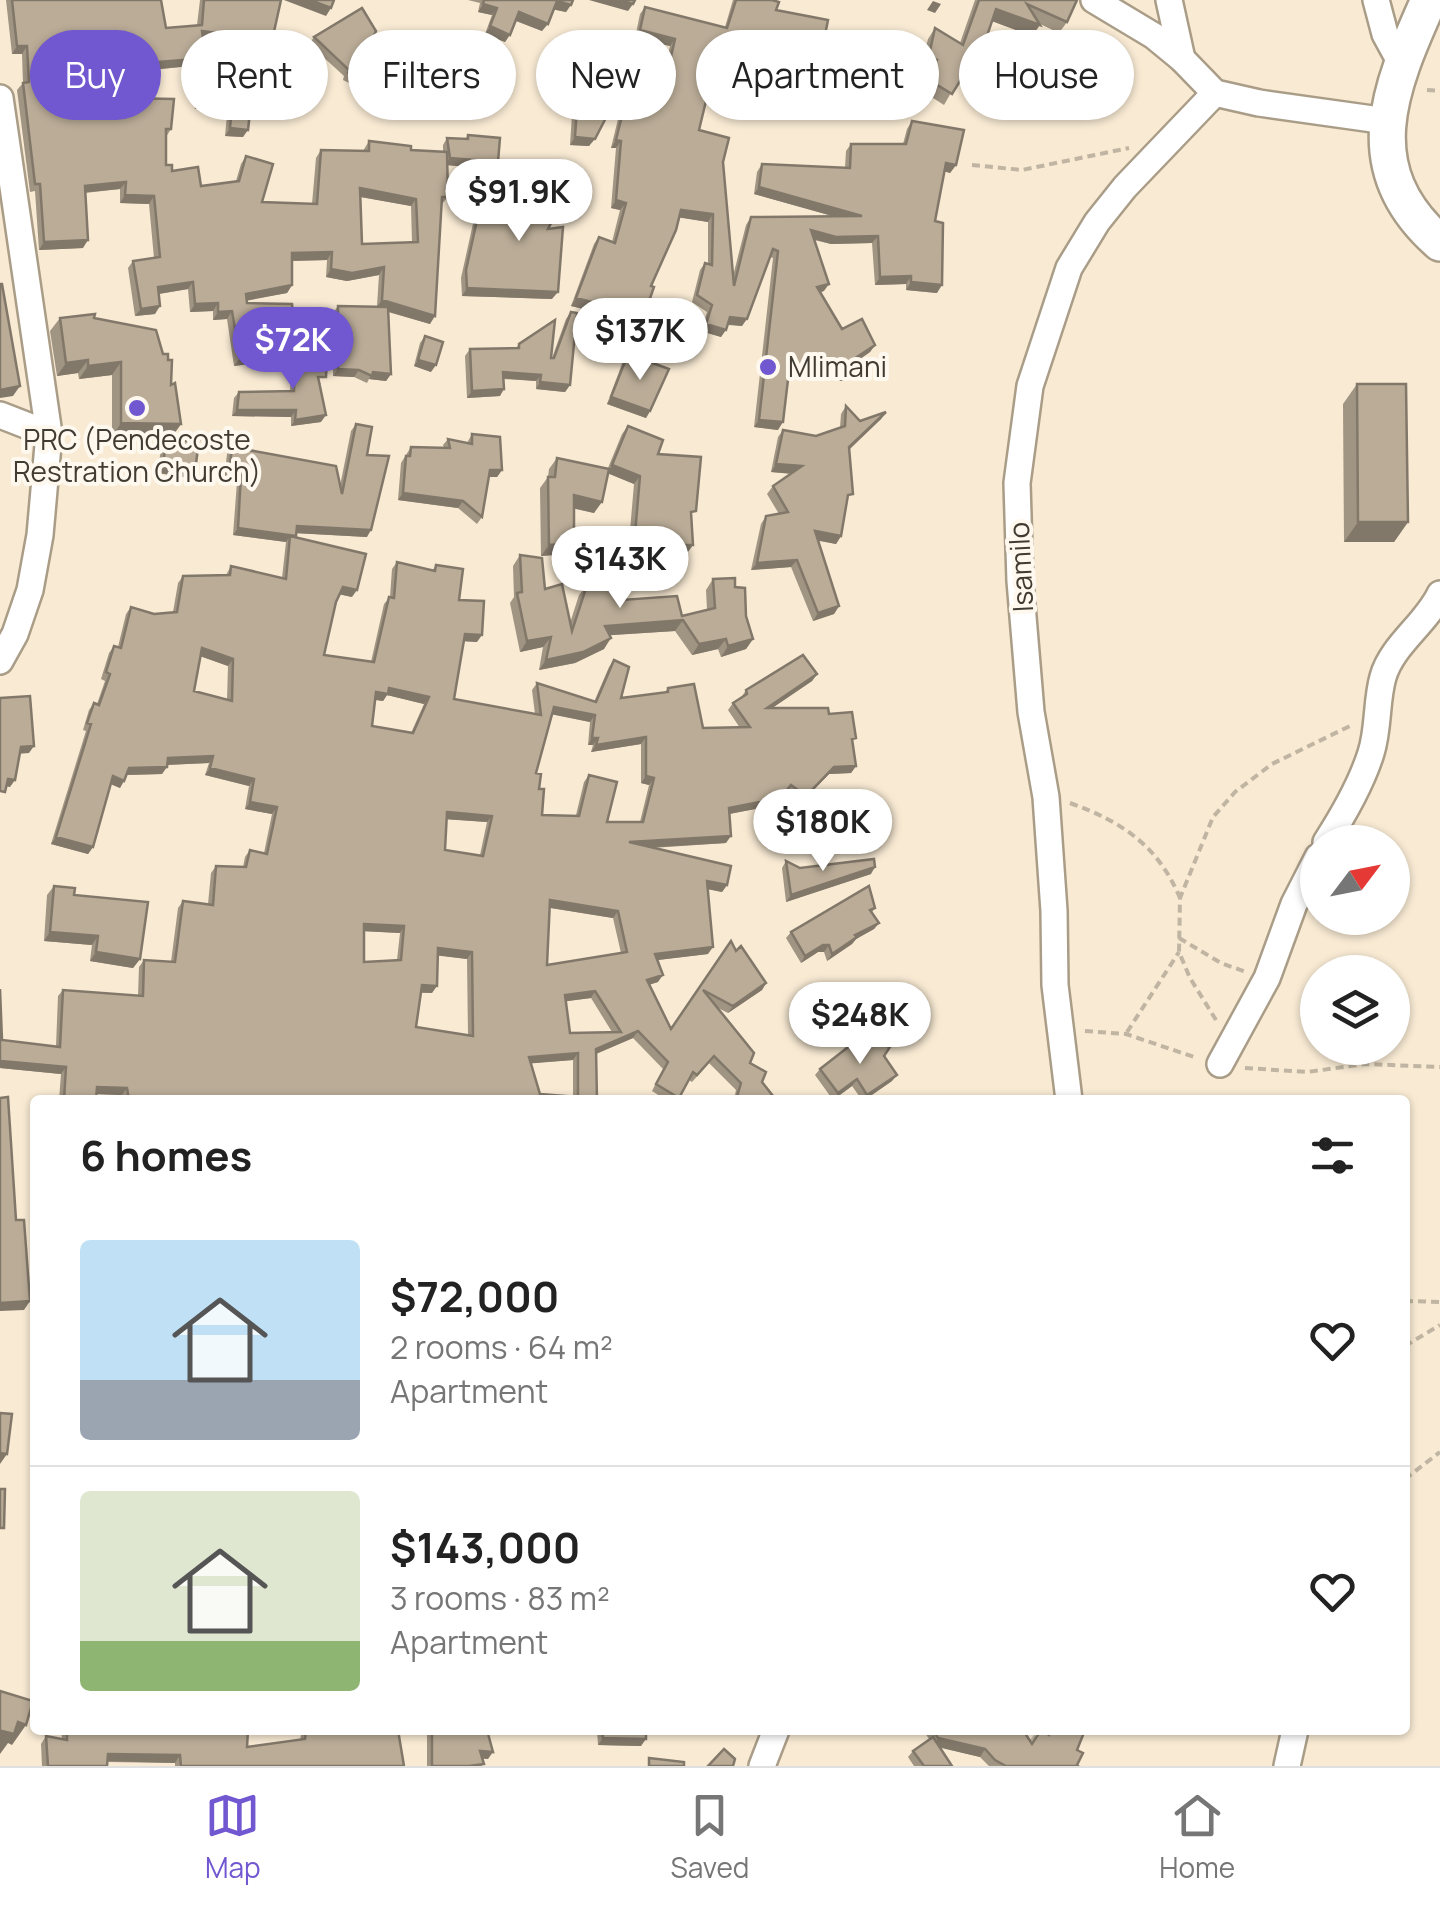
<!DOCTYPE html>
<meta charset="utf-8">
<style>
body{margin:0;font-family:Manrope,sans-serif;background:#f2f2f2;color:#222;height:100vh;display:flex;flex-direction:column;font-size:38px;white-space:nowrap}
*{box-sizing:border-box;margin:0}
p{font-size:32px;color:#767676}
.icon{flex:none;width:55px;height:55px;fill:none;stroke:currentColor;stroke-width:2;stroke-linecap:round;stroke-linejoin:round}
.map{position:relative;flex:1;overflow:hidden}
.side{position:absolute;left:30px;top:1095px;width:1380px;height:640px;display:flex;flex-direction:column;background:#fff;border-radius:10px;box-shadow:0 2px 8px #0004}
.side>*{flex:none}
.guide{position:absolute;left:30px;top:30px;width:1380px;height:90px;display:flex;gap:20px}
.needle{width:65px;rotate:58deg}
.tools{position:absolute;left:1300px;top:825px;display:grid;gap:20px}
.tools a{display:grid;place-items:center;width:110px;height:110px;border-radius:50%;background:#fff;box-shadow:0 2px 8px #0004;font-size:50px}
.price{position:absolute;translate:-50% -85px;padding:0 22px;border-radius:35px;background:#fff;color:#222;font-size:32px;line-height:65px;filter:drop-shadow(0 2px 5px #0008)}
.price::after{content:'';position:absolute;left:50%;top:60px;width:30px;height:22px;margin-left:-15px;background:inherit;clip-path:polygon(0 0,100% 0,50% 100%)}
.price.current{background:#7157d0;color:#fff}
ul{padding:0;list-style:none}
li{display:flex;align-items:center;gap:30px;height:250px;padding:0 50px}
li+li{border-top:2px solid #e0e0e0}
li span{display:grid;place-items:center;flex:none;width:280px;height:200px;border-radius:10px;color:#555}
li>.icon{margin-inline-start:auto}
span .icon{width:120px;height:120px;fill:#fffc;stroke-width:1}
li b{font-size:42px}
h2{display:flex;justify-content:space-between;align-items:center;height:120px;padding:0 50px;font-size:42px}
.tag{padding:0 35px;border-radius:45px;background:#fff;box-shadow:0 2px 8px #0004;font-size:35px;line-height:90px}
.tag.current{background:#7157d0;color:#fff}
.dock{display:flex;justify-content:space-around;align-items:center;height:140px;border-top:2px solid #e0e0e0;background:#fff;font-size:28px;color:#767676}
.dock a{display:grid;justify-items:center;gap:5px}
.dock .current{color:#7157d0}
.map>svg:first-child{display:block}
</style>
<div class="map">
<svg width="1440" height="1766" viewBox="0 0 1440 1766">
<rect width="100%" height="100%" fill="#f8ead3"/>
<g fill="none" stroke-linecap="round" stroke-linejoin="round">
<defs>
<g id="street">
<polyline points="1094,0 1154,36 1182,59 1215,93 1259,103 1387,121"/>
<polyline points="1169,0 1182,59"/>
<polyline points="1376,0 1385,34 1403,67"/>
<polyline points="0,98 49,434 40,535 30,590 15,634 0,661"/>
<polyline points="0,415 49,434"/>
<path d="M 1326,842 C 1344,814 1361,785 1371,753 C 1379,728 1376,701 1383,677 C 1392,645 1426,624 1440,594"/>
<polyline points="1220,1064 1267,978 1294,904 1318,857"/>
<polyline points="1069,1100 1055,985 1054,911 1046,797 1031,712 1020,581 1017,483 1030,386 1069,268 1097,222 1125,187 1215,93"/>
<polyline points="762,1766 776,1730"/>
<polyline points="1287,1766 1295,1730"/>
</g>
<path id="secondary" d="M 1429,0 C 1389,89 1355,169 1440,243"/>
</defs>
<use href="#street" stroke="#aa9d88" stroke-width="30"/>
<use href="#secondary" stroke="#aa9d88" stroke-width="40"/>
<g stroke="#c0b5a2" stroke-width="4" stroke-dasharray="8 5" stroke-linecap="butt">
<polyline points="1427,90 1440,91"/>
<polyline points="972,165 1022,170 1129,148"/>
<path d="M 1070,803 C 1123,822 1158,846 1180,898"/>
<polyline points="1179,938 1221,963 1246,972"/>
<polyline points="1216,1020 1190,978 1179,952 1180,898 1213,817 1235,792 1272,764 1354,724"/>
<polyline points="1085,1031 1126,1034 1197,1058"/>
<polyline points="1127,1032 1179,952"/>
<polyline points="1245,1068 1307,1072 1366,1064 1440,1067"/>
<polyline points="1405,1301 1440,1302"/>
<polyline points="1405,1346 1440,1325"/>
<polyline points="1405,1479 1440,1452"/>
<polyline points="1031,1742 1040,1730"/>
</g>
<use href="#street" stroke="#fff" stroke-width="25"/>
<use href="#secondary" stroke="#fff" stroke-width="35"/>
</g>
<g fill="#a09482" fill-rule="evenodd">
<path d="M 6,0 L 161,0 L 166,28 L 197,25 L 200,0 L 281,0 L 258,100 L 251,101 L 243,137 L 225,136 L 228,104 L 195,109 L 192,86 L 197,78 L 240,83 L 249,46 L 203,39 L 206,58 L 200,65 L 124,73 L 124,98 L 171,129 L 166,137 L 166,165 L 172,171 L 201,186 L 236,181 L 241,164 L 246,156 L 262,202 L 312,204 L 316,158 L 321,150 L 363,151 L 369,141 L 411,150 L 443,152 L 443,145 L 447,138 L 465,139 L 468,135 L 494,169 L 447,165 L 448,197 L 441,205 L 430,324 L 388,312 L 391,374 L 386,381 L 369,379 L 367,383 L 354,377 L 333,376 L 333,313 L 338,306 L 377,306 L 379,275 L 347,281 L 326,277 L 327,260 L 292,261 L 292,285 L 287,293 L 246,300 L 247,303 L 292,359 L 234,366 L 227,319 L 213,320 L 213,311 L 190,312 L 188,289 L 159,294 L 155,314 L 135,316 L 128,268 L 133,261 L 154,258 L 149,204 L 120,203 L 120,189 L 85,193 L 83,248 L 39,250 L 35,191 L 30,192 L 17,90 L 23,83 L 22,54 L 12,54 ZM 361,197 L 411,206 L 412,242 L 362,244 Z"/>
<polygon points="468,0 573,0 566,12 553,9 542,31 516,21 505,42 485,34 492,15 478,12 480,3"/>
<polygon points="733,0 772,0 776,10 900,103 844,91 841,113 836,120 805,113 812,77 809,75 737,54 733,59 717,55 699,130 723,162 733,276 746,225 751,217 833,216 754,194 757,172 762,164 845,168 846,151 851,144 903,144 907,129 912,121 956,165 950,173 944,171 935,221 937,293 906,290 906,284 875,285 872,243 831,244 814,240 824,291 820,292 842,329 875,345 870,352 859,360 866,368 861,376 841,381 803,372 788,377 778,430 754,427 773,258 770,257 742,326 728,325 721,337 701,331 707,312 692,302 700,270 705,263 708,264 708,222 679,217 651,286 643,318 641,349 636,356 611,349 621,318 571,306 594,244 599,237 612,242 620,210 611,208 616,148 611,148 625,90 621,88 589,146 570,145 573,100 544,93 552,59 557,51 615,65 618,60 664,73 670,46 635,38 640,14 645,7 725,27"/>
<polygon points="975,0 1077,0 1067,22 1059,33 1040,24 1032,36 992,21 944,105 919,89 929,71 921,66 928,39 935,28 960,43"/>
<polygon points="314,37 369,47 365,82 361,89 343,80 344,76 309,44"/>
<polygon points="524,175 548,229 552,299 462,296 461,278 474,219 479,211 509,218 519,183"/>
<polygon points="571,312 570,385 565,392 536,389 536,381 504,379 500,396 467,398 465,356 470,349 516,348 519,344 552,358 566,319"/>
<polygon points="60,318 94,318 171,385 181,424 171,438 112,437 112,375 79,379 78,373 57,376 50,331"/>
<polygon points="425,336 431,372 414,366 420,343"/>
<polygon points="628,354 650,411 646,418 607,404 623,361"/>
<polygon points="295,356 321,384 320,384 321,422 291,426 291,417 232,416 234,398 239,392 290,391 291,362"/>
<polygon points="1357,384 1408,522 1394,542 1344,542 1343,404"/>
<polygon points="846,406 860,421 886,412 881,419 849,450 847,502 841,536 836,544 818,540 839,606 834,614 813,621 791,567 751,570 761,524 766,516 779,514 767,494 773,486 792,474 771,472 778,437 783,430 816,436 840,428 841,414"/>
<path d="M 356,424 L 367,455 L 367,537 L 296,533 L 295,537 L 352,597 L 339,594 L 336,602 L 324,655 L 371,662 L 384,604 L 390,597 L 392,569 L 397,562 L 432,571 L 436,565 L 459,600 L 477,642 L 464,641 L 454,699 L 535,714 L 532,690 L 537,683 L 594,702 L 609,667 L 614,660 L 621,698 L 665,692 L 668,688 L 703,728 L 740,728 L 728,710 L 733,703 L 741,698 L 746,690 L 817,674 L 812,681 L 772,708 L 829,714 L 852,744 L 856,766 L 851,773 L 829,774 L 801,803 L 786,792 L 765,818 L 755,809 L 729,814 L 726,843 L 652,848 L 727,885 L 722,892 L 708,889 L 708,954 L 657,960 L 658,982 L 650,984 L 671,1028 L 736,951 L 766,983 L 762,990 L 728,1013 L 716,1007 L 762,1082 L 771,1100 L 734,1100 L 736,1090 L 709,1063 L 692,1082 L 689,1080 L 678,1100 L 666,1100 L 652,1091 L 663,1069 L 633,1038 L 596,1054 L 597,1100 L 123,1100 L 122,1095 L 96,1094 L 96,1100 L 59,1100 L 61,1074 L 0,1068 L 0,989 L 2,1040 L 56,1046 L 58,996 L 63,990 L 138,996 L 139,967 L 144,960 L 171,962 L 178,908 L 183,901 L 208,904 L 211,873 L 216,866 L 243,867 L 245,857 L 250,850 L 264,853 L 272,814 L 245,809 L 249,786 L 205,775 L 209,763 L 167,765 L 162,774 L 126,775 L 120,788 L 111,784 L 93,847 L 88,854 L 51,844 L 86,731 L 83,730 L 89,710 L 94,703 L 97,704 L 105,681 L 101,679 L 109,653 L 114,646 L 118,647 L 126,614 L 131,607 L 154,614 L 173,612 L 178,583 L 183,576 L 226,575 L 231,566 L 282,578 L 286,542 L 233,535 L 237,482 L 224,480 L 227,454 L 232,447 L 340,486 L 351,431 ZM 200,656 L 228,666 L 227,700 L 194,691 ZM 387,695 L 424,704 L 411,733 L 372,726 L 375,700 L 383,701 ZM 552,714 L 590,722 L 588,745 L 593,745 L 591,752 L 641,744 L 641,783 L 649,785 L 640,822 L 607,822 L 589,775 L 584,782 L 576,815 L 542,815 L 536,773 ZM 447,819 L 487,822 L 480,855 L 445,850 ZM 550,908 L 613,918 L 621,953 L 547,965 ZM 364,931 L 400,933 L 397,960 L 364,962 ZM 438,955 L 467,959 L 468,1035 L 416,1027 L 421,993 L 432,993 ZM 591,998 L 612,1032 L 570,1033 L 566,1001 ZM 573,1060 L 573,1096 L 540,1094 L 531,1063 Z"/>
<polygon points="628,426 658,454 691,518 693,545 687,553 677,553 675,579 652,584 646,556 628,554 634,484 608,473 594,513 574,508 574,543 566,554 541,556 540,488 548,477 549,469 557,458 608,468 622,434"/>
<polygon points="472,434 502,470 497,477 488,477 482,517 477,524 458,508 398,500 401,463 411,447 444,448 443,445 448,439 467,443"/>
<polygon points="166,440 190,478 158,473 161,447"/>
<polygon points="520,555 570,623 579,595 587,585 589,585 588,571 596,560 622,600 682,616 707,610 706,590 713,579 735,587 753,639 746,649 721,657 718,649 692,655 675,631 610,635 604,649 575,663 539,670 543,647 520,652 510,603 514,597 513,566"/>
<polygon points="786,861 800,868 871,874 786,902 782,868"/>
<polygon points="54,886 74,895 140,959 133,968 90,961 92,945 44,941 47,895"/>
<polygon points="875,908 872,912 879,923 874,929 856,939 852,944 827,961 824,952 818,952 801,963 786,938 791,932"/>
<polygon points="884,1056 892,1081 865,1100 862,1100 852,1086 833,1100 815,1075 820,1069"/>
<polygon points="61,1730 230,1730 247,1747 300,1740 302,1730 398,1730 404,1766 175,1766 175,1763 107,1762 107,1766 42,1766 41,1744 46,1736 62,1739"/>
<polygon points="427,1730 487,1730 488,1759 482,1758 482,1766 427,1766"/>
<polygon points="597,1730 646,1730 641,1746 598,1745"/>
<polygon points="923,1730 1023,1730 1032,1743 1047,1734 1049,1730 1085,1730 1077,1750 1078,1766 989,1766 980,1757 939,1747 952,1766 914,1766 908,1757 913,1751 929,1739"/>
</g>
<g fill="#82786a">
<polygon points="284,0 310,0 331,8 326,16"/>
<polygon points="589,0 619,0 633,4 628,11"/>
<polygon points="557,1 571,5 566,12 551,9"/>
<polygon points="933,1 941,4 935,13 927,10"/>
<polygon points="483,4 497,8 492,15 478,12"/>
<polygon points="996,9 1040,25 1032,36 989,20"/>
<polygon points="519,12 548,24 542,31 514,20"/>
<polygon points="490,26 510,35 505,42 485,34"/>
<polygon points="640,30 675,39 670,46 635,38"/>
<polygon points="202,31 254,38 249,46 197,38"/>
<polygon points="17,46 27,46 22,54 12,54"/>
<polygon points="740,46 814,68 809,75 737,54 733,59 714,54 719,47"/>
<polygon points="206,58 200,65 118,73 124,65"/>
<polygon points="625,81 630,83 625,90 620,88"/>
<polygon points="845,83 905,96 900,103 840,90"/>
<polygon points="549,86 578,93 573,100 544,93"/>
<polygon points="263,93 258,100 246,102 252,94"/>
<polygon points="233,97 228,104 195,109 200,101"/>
<polygon points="810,106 841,113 836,120 805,113"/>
<polygon points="230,128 248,130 243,137 225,136"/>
<polygon points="575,137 595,139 589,146 570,145"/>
<polygon points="616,140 621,141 616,148 611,148"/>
<polygon points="450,158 498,162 494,169 445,165"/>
<polygon points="946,163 956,165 950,173 940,170"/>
<polygon points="126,182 120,189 79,193 85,186"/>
<polygon points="759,187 862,216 857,223 754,194"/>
<polygon points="360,188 416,199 411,206 355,196"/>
<polygon points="125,195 154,196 149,204 120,203"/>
<polygon points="616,200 626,203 620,210 611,208"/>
<polygon points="681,210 713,214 708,222 676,217"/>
<polygon points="811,230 878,236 872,243 831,244 806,237"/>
<polygon points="88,240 83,248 39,250 44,242"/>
<polygon points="332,252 327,260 287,261 292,253"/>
<polygon points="384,267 379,275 347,281 326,277 331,269"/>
<polygon points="911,276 906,284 875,285 880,277"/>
<polygon points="193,282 188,289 152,295 158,287"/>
<polygon points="911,282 942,285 937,293 906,290"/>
<polygon points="829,284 824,291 811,295 817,287"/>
<polygon points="292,285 287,293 240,302 246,294"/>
<polygon points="467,288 558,292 552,299 462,296"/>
<polygon points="576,298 626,311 621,318 571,306"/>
<polygon points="382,300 435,316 430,324 376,308"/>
<polygon points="218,303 213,311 190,312 195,304"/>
<polygon points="160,306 155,314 135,316 141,309"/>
<polygon points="232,311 227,319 213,320 218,312"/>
<polygon points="730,317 747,319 742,326 724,324"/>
<polygon points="706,324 726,330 721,337 701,331"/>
<polygon points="616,342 641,349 636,356 611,349"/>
<polygon points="875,345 870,352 852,364 857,357"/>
<polygon points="297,351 292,359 234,366 240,358"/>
<polygon points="88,360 78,373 57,376 66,363"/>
<polygon points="418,360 436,365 431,372 414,366"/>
<polygon points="121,362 112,375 79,379 88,366"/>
<polygon points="808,365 866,368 861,376 841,381 803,372 784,378 789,371"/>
<polygon points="338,369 359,370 354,377 333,376"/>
<polygon points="373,372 391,374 386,381 369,379"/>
<polygon points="503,372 541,375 536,381 498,378"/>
<polygon points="540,382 570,385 565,392 536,389"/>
<polygon points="20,386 13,396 0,398 0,390"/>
<polygon points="504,389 500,396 467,398 472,391"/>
<polygon points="611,397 650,411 646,418 607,404"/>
<polygon points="237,410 296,410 291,417 232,416"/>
<polygon points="886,412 881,419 843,455 849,447"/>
<polygon points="326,415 321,422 291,426 295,420"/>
<polygon points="759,420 783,422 778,430 754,427"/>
<polygon points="121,423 181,424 171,438 112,437"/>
<polygon points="776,464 802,466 797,474 771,472"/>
<polygon points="612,465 640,476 634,484 607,473"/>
<polygon points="163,466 195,471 190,478 158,473"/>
<polygon points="490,470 502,470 497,477 485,477"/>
<polygon points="229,473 241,475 237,482 224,480"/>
<polygon points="403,493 463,501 458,508 398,500"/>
<polygon points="574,495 602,502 594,513 567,507"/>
<polygon points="1358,522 1408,522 1394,542 1344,542"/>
<polygon points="297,526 371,530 367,537 293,533"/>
<polygon points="238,528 290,536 286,542 233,535"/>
<polygon points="815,531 841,536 836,544 809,539"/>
<polygon points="574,543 566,554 541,556 549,545"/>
<polygon points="675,545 693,545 687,553 670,553"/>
<polygon points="634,546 652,548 646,556 628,554"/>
<polygon points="797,560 791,567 751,570 757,563"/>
<polygon points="681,571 675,579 652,584 658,576"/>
<polygon points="343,587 357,590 352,597 338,594"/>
<polygon points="839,606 834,614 813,621 818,613"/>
<polygon points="683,620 675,631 598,636 605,626"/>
<polygon points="465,634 482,635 477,642 460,641"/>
<polygon points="551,637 543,647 520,652 527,641"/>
<polygon points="611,638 604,649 575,663 539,670 546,660"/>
<polygon points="726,639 718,649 692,655 699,644"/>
<polygon points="753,639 746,649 721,657 728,646"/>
<polygon points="202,648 233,659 228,666 197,655"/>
<polygon points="817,674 812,681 762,715 767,708"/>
<polygon points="389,688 429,697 424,704 387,695 383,701 371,699 376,692"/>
<polygon points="554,707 595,715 590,722 550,714"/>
<polygon points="646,737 641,744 591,752 596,745"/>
<polygon points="592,738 598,738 593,745 588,745"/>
<polygon points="34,746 29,753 16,754 21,747"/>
<polygon points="213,756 209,763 163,765 168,758"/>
<polygon points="856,766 851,773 829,774 801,803 834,767"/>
<polygon points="167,767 162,774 124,775 129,768"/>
<polygon points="210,768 254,779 249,786 205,775"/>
<polygon points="113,776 124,781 120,788 108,783"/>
<polygon points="646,776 654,778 649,785 641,783"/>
<polygon points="8,779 15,780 10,787 3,786"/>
<polygon points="250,802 277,807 272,814 245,809"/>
<polygon points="759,802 755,809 724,815 729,808"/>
<polygon points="447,812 492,816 487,822 442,819"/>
<polygon points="731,836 726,843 624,849 629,842"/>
<polygon points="56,837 93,847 88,854 51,844"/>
<polygon points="875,867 871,874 786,902 791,895"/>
<polygon points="707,881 727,885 722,892 702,888"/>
<polygon points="550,900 618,911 613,918 545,907"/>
<polygon points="879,923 874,929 856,939 852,944 827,961 832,954 855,935"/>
<polygon points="364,924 404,926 400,933 359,931"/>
<polygon points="50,932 98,936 92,945 44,941"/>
<polygon points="823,945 829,945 824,952 818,952 801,963 805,956"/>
<polygon points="713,947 708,954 650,961 655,954"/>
<polygon points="438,948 472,952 467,959 433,955"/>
<polygon points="96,952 140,959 133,968 90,961"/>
<polygon points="663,975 658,982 643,987 647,980"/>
<polygon points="766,983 762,990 728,1013 733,1006"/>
<polygon points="422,985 437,986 432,993 417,992"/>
<polygon points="595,991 591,998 561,1002 565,995"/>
<polygon points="638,1031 633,1038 591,1056 596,1049"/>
<polygon points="578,1053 573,1060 524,1064 529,1057"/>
<polygon points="2,1061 66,1067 61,1074 0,1068 0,1064"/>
<polygon points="897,1075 892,1081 864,1100 867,1095"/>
<polygon points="857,1079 852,1086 833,1100 838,1093"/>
<polygon points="97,1087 127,1088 122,1095 92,1094"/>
<polygon points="30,1301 24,1310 0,1311 0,1303"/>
<polygon points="0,1453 7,1454 0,1464"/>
<polygon points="18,1722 26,1725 12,1745 8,1743 0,1754 0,1734 2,1731"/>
<polygon points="603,1738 646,1739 641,1746 598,1745"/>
<polygon points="938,1738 985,1749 980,1757 933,1746"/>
<polygon points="480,1751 493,1752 488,1759 475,1758"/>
<polygon points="108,1754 180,1755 175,1763 103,1761"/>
</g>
<g fill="#baac97" stroke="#82786a" stroke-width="2.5" fill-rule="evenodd">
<path d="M 12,0 L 161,0 L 166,28 L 202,25 L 204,0 L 281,0 L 262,86 L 263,93 L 252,94 L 248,130 L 230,128 L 233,97 L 200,101 L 197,78 L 249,84 L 244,83 L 254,38 L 202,31 L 206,58 L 124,65 L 124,98 L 174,99 L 171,129 L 166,129 L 166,165 L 172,165 L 172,171 L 198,167 L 201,186 L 239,181 L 246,156 L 273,164 L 262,202 L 317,204 L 321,150 L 369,151 L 369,141 L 411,146 L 411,150 L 447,152 L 448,197 L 442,197 L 435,316 L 382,300 L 384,267 L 352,273 L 331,269 L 332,252 L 292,253 L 292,285 L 246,294 L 247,303 L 292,304 L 297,351 L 240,358 L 232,311 L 218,312 L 218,303 L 195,304 L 193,282 L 158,287 L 160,306 L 141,309 L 133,261 L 160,257 L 154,196 L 125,195 L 126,182 L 85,186 L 88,240 L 44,242 L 40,184 L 35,184 L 23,83 L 29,82 L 27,46 L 17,46 ZM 360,188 L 416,199 L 418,242 L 362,244 Z"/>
<polygon points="310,0 334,0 331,8"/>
<polygon points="484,0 573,0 571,5 557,1 548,24 519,12 510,35 490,26 497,8 483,4"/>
<polygon points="619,0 635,0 633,4"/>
<polygon points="736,0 772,0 779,2 776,10 828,20 823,45 830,46 830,50 875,64 905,96 845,83 841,113 810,106 817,70 814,68 740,46 738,52 719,47 699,130 729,138 723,162 734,286 751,217 862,216 759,187 762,164 850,168 851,144 906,144 912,121 964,130 956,165 946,163 935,221 943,223 942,285 911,282 911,276 880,277 878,236 836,237 811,230 829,284 817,287 842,329 862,319 875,345 857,357 866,368 846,374 808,365 789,371 783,422 759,420 778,251 773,249 747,319 730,317 726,330 706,324 712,305 697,295 705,263 712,265 713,214 681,210 676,230 651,286 654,287 643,318 654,323 641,349 616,342 626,311 576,298 599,237 615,243 626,203 616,200 621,141 616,140 630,83 625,81 595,139 575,137 578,93 549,86 557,51 617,65 618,60 667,74 675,39 640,30 645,7 727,28"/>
<polygon points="979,0 1077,0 1067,22 1027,4 1040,25 996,9 986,39 952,94 926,78 937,60 929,55 935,28 963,45"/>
<polygon points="362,8 376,31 369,47 378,50 365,82 348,73 349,70 314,37"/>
<polygon points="468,135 500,138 498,162 450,158 447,138 468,139"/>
<polygon points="524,175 545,181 567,192 548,229 563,227 558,292 467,288 466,270 479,211 513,219"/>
<polygon points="0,284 2,284 20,386 0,390"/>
<polygon points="338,306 388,307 391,374 373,372 372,376 359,370 338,369"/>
<polygon points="571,312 577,313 570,385 540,382 541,375 503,372 504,389 472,391 470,349 519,348 519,344 555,320 551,358 554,358"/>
<polygon points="95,314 94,318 156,330 163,354 168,354 168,360 172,360 171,385 175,383 181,424 121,423 121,362 88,366 88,360 66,363 60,318"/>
<polygon points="425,336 443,342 436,365 418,360"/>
<polygon points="628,354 669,369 650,411 611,397"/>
<polygon points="295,356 327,358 326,377 318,377 326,415 295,420 296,410 237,410 239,392 294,391"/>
<polygon points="1357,384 1406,384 1408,522 1358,522"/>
<polygon points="846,406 860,421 886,412 849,447 853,494 848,495 841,536 815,531 839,606 818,613 797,560 757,563 766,516 788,512 773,486 802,466 776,464 783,430 816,436 845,426"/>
<polygon points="356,424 372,427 367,455 389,456 371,530 297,526 296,536 238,528 241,475 229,473 232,447 336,466 342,494"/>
<polygon points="628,426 663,440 658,454 701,457 696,511 691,512 693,545 675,545 681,571 658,576 652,548 634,546 640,476 612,465"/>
<polygon points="472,434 500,437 502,470 490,470 482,517 463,501 403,493 406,456 410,456 411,447 450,448 448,439 472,444"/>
<polygon points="166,440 199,441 195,471 163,466"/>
<polygon points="557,458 609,469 602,502 574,495 574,543 549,545 548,477 555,477"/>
<path d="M 290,536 L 366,554 L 357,590 L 343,587 L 336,602 L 324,655 L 374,662 L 389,597 L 394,598 L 397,562 L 435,571 L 436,565 L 463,569 L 459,600 L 484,601 L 482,635 L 465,634 L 454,699 L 541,715 L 537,683 L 596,702 L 614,660 L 629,667 L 621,698 L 668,692 L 668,688 L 694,684 L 703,728 L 750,727 L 733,703 L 747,694 L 746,690 L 803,655 L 817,674 L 767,708 L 828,708 L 829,714 L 852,712 L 856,738 L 852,739 L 856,766 L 834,767 L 806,796 L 791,785 L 770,811 L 759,802 L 729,808 L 731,836 L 629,842 L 731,866 L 727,885 L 707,881 L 713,947 L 655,954 L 663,975 L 647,980 L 671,1029 L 731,941 L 736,951 L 741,946 L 766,983 L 733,1006 L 703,990 L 754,1053 L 750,1063 L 766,1072 L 762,1082 L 773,1096 L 771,1100 L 736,1100 L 741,1083 L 714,1056 L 697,1075 L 693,1072 L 679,1098 L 656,1084 L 668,1062 L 638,1031 L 596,1049 L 597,1100 L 129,1100 L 127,1088 L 97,1087 L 96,1100 L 64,1100 L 66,1067 L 2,1061 L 2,1063 L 0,1064 L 0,989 L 2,1040 L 60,1047 L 63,990 L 143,996 L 144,960 L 175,962 L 183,901 L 213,905 L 216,866 L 246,867 L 250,850 L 267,854 L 277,807 L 250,802 L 254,779 L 210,768 L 213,756 L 168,758 L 167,767 L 129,768 L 124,781 L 113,776 L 93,847 L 56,837 L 91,724 L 87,723 L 94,703 L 99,705 L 110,674 L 106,672 L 114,646 L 121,648 L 131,607 L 154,614 L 177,612 L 183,576 L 230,575 L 231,566 L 286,579 ZM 202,648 L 233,659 L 232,701 L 194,691 ZM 389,688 L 429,697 L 413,733 L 372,726 L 376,692 L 388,694 ZM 554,707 L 595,715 L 592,738 L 598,738 L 596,745 L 646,737 L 646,776 L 654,778 L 643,822 L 607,822 L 617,782 L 589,775 L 579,816 L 542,815 L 544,789 L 539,789 L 541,774 L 536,773 ZM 447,812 L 492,816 L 483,856 L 445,850 ZM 550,900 L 618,911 L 627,952 L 547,965 ZM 364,924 L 404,926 L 401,960 L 364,962 ZM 438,948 L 472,952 L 473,1036 L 416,1027 L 422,985 L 437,986 ZM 595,991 L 621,1032 L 570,1033 L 565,995 ZM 578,1053 L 578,1097 L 540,1094 L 529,1057 Z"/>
<polygon points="520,555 542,558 545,589 562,584 572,631 587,585 598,588 596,560 619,558 622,600 677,596 682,616 715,608 713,579 735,578 735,587 745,588 746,616 753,639 728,646 726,639 699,644 683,620 605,626 611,638 583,652 546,660 551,637 527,641 517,593 522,592"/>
<polygon points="30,696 34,746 21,747 15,780 8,779 5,792 0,791 0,698"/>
<polygon points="874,859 875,867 791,895 786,861 800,868"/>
<polygon points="54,886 75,888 74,895 148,902 140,959 96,952 98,936 50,932"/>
<polygon points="869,886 875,908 870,910 879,923 855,935 857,937 832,954 829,945 823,945 805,956 791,932"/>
<polygon points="861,1037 890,1047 884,1056 897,1075 867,1095 857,1079 838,1093 820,1069"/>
<polygon points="8,1097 16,1220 24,1220 30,1301 0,1303 0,1098"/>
<polygon points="0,1413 12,1414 7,1454 0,1453"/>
<polygon points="0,1489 5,1489 4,1528 0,1528"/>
<polygon points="0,1691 33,1701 26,1725 18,1722 14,1734 2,1731 0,1738"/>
<polygon points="67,1730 248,1731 247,1747 305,1739 306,1730 398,1730 404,1766 181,1766 180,1755 108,1754 107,1766 48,1766 46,1736 67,1740"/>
<polygon points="432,1730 487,1730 493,1752 480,1751 484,1764 469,1766 432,1766"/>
<polygon points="602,1730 646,1730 646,1739 603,1738"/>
<polygon points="933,1730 1023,1730 1032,1744 1041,1730 1049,1735 1051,1730 1085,1730 1077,1750 1083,1753 1077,1765 1078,1766 1006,1766 995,1760 985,1749 938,1738"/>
<polygon points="933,1737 952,1766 924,1766 913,1751"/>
<polygon points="724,1749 735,1759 733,1766 708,1766"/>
<polygon points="649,1758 684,1762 684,1766 649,1766"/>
</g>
<g fill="#7157d0" stroke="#fef8ef" stroke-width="4">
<circle cx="768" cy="367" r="10"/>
<circle cx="137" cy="408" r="10"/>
</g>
<g text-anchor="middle" stroke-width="8" stroke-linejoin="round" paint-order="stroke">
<g font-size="28" fill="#413c33" stroke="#fef8ef" text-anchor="start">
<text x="788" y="377">Mlimani</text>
<text x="137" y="450" text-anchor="middle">PRC (Pendecoste<tspan x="137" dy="32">Restration Church)</tspan></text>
</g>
<g font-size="28" fill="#413c33" stroke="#fef8ef">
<text transform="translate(1021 567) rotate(-93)" y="10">Isamilo</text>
</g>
</g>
</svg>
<div class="tools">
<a><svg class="needle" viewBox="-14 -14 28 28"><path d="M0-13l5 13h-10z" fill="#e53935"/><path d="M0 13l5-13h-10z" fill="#767676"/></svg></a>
<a><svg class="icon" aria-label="layers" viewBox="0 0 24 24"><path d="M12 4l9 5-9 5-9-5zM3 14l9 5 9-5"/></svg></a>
</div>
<b class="price" style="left:519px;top:244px">$91.9K</b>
<b class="price" style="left:640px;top:383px">$137K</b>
<b class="price current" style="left:293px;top:392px">$72K</b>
<b class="price" style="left:620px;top:611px">$143K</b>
<b class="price" style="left:823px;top:874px">$180K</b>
<b class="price" style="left:860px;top:1067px">$248K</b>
<div class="guide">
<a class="tag current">Buy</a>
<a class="tag">Rent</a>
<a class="tag">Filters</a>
<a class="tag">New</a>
<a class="tag">Apartment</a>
<a class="tag">House</a>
</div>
<section class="side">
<h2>6 homes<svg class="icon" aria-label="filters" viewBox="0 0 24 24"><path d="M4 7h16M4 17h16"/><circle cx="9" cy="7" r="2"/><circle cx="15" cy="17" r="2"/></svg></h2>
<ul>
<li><span style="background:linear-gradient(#bfe0f5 70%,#9aa5b1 0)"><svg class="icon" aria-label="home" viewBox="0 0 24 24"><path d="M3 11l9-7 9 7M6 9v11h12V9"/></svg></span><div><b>$72,000</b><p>2 rooms · 64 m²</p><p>Apartment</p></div><svg class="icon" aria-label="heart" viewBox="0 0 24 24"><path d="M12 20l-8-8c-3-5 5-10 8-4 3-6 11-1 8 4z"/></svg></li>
<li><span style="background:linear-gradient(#dfe7d0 75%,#8fb573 0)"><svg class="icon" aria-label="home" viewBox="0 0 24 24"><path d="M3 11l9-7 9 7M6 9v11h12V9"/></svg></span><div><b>$143,000</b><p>3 rooms · 83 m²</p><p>Apartment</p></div><svg class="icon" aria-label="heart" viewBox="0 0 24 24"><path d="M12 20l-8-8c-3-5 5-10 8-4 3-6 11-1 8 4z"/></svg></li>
</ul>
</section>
</div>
<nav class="dock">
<a class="current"><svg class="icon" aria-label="map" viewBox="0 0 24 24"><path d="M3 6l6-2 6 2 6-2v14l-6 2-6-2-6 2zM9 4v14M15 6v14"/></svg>Map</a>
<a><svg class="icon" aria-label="saved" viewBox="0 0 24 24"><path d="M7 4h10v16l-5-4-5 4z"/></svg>Saved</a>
<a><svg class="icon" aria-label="home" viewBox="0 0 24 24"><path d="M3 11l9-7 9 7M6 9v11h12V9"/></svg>Home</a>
</nav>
